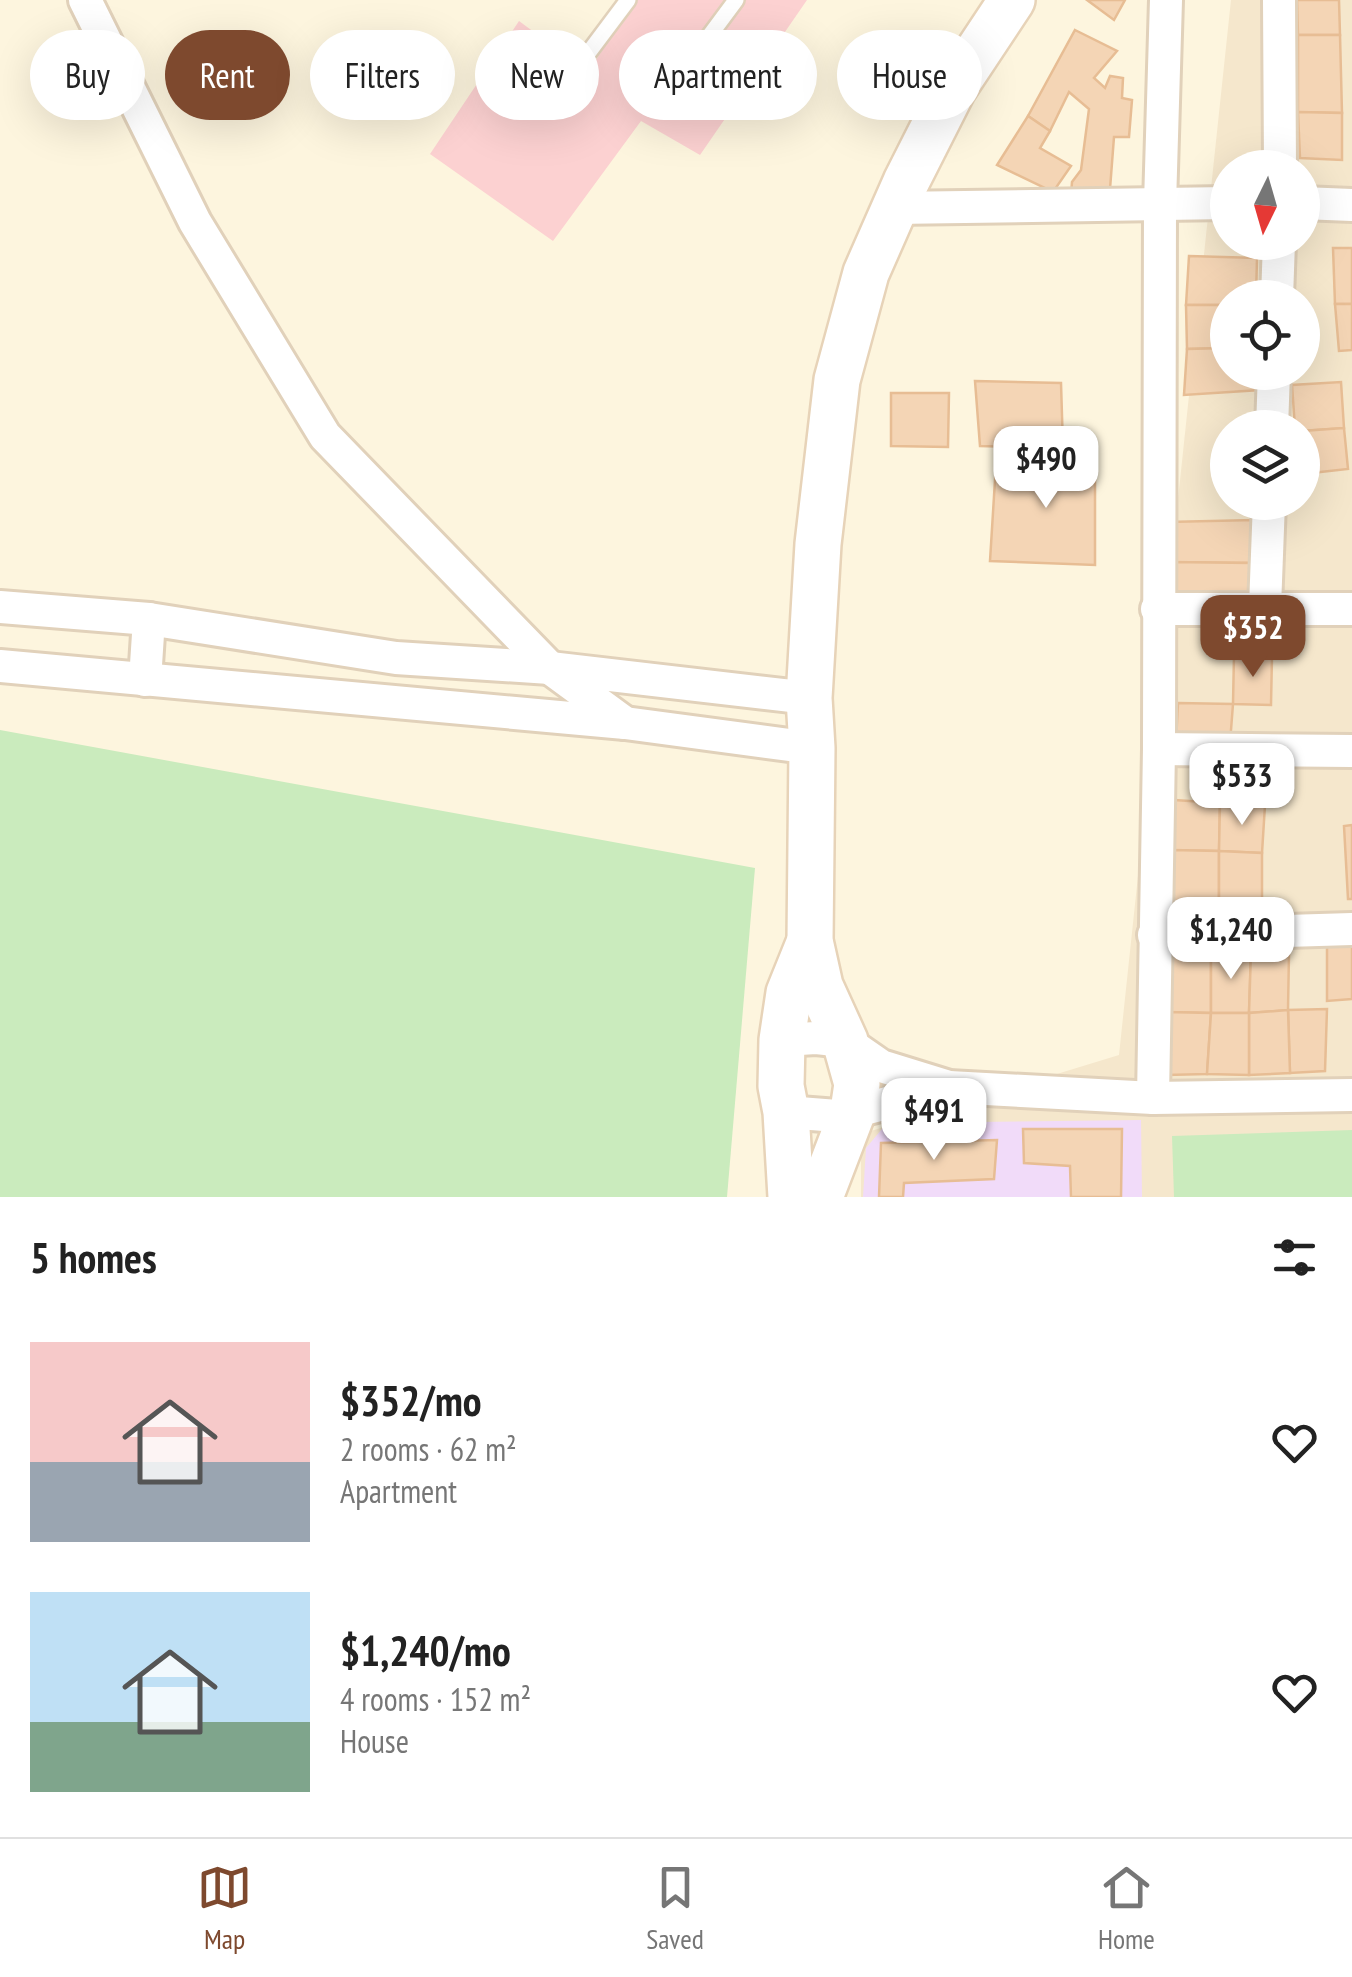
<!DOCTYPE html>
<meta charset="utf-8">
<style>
body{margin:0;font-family:"PT Sans Narrow",sans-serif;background:#f6f6f6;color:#222;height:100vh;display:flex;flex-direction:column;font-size:38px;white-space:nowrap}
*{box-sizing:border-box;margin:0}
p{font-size:32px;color:#767676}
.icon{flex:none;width:55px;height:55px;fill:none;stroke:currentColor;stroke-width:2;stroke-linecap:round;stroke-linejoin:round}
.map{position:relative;height:1197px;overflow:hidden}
.drawer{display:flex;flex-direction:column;background:#fff;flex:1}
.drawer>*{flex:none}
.hud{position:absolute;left:30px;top:30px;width:1292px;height:90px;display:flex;gap:20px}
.needle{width:65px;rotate:185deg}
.fabs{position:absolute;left:1210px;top:150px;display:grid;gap:20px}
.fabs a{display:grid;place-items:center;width:110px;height:110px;border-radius:50%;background:#fff;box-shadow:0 10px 40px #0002;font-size:50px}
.price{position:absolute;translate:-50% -85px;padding:0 22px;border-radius:20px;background:#fff;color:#222;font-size:32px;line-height:65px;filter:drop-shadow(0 2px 5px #0008)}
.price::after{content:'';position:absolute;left:50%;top:60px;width:30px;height:22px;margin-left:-15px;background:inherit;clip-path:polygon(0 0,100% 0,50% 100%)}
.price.active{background:#7e492e;color:#fff}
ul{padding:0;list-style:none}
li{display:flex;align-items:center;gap:30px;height:250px;padding:0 30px}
li span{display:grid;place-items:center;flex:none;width:280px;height:200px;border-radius:0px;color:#555}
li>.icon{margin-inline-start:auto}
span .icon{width:120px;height:120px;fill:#fffc;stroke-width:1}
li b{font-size:42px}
h2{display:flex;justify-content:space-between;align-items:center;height:120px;padding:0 30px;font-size:42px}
.chip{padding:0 35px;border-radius:45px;background:#fff;box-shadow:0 10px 40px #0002;font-size:35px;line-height:90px}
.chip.active{background:#7e492e;color:#fff}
.menu{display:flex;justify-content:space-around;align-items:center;height:140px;border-top:2px solid #e0e0e0;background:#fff;font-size:28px;color:#767676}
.menu a{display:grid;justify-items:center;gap:5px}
.menu .active{color:#7e492e}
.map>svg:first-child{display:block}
</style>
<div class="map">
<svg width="1352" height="1197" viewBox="0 0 1352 1197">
<rect width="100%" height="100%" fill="#fdf5de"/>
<path fill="#f5e7cc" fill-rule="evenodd" d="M 1231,0 L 1352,0 L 1352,1197 L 861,1197 L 861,1134 L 1119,1055 ZM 1228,168 L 1302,168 L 1302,242 L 1228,242 ZM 1228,298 L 1302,298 L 1302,372 L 1228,372 ZM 1228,428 L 1302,428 L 1302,502 L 1228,502 Z"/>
<polygon fill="#f1dbf9" points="1141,1120 1142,1197 863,1197 866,1148 887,1123"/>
<polygon fill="#fcd1d1" points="635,0 807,0 700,155 641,121 553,241 430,154 519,21 588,72"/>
<g fill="#caebbd">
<polygon points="0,730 755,868 727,1197 0,1197"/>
<polygon points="1352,1130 1352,1197 1174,1197 1172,1136"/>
</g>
<g fill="#f4d5b5" stroke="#e7bd94" stroke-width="2.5">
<polygon points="1087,0 1125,0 1114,20"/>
<polygon points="1297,0 1339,0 1340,35 1298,35"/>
<polygon points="1075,30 1117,51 1094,78 1105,88 1110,76 1123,78 1122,98 1132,100 1129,137 1114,137 1110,189 1071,195 1072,182 1081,170 1089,109 1069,92 1050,131 1028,116"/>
<polygon points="1298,35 1340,35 1342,113 1298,112"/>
<polygon points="1298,112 1342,113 1342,160 1300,158"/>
<polygon points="1028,116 1050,131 1040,148 1071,166 1053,192 997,165"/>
<polygon points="1333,248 1352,248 1352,304 1335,304"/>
<polygon points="1189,256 1257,258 1256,298 1228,298 1228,305 1186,305"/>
<polygon points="1335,304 1352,304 1352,350 1339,351"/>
<polygon points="1186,305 1228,305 1228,348 1187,349"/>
<polygon points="1228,348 1228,372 1260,372 1260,390 1184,395 1187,349"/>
<polygon points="975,381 1061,383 1063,448 980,446"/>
<polygon points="1341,382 1344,428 1302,431 1302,428 1295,428 1292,385"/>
<polygon points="891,393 949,393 948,447 891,446"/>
<polygon points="1344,428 1348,469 1302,474 1302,431"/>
<polygon points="1073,440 1095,442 1095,565 990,561 996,464 1073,464"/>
<polygon points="1254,520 1252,563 1169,562 1168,522"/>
<polygon points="1169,562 1252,563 1250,603 1164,605"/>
<polygon points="1234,655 1272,656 1271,705 1233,704"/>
<polygon points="1178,703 1233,704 1230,743 1176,742"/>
<polygon points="1174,800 1220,803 1219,851 1171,850"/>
<polygon points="1220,803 1265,805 1262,853 1219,851"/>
<polygon points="1352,825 1352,899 1348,899 1344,826"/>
<polygon points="1171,850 1219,851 1219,918 1170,918"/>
<polygon points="1219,851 1262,853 1262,918 1219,918"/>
<polygon points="1352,944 1352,999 1327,1001 1327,946"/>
<polygon points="1166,951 1211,952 1211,1013 1166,1012"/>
<polygon points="1211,952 1251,952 1249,1013 1211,1013"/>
<polygon points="1251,952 1289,953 1288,1010 1249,1013"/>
<polygon points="1327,1009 1325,1071 1290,1073 1288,1010"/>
<polygon points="1288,1010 1290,1073 1249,1075 1249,1013"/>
<polygon points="1166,1012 1211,1013 1207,1074 1166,1075"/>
<polygon points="1211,1013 1249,1013 1249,1075 1207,1074"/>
<polygon points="1023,1129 1122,1129 1121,1197 1071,1197 1070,1166 1024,1163"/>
<polygon points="997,1140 994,1179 904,1183 903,1197 879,1197 881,1143"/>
</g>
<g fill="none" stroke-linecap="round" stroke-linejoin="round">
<defs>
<g id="lane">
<polyline points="589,52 628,0"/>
<polyline points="687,66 736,0"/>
</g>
<g id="street">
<polyline points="85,0 195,222 325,436 550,668 625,723"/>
<polyline points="1279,0 1280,168"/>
<polyline points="1302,203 1352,205"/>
<polyline points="893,208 1228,203"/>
<polyline points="1277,298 1279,242"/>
<polyline points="1272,428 1274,372"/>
<polyline points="0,607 149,619 396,658 550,668 809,698"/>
<polyline points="1265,607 1269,502"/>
<polyline points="1157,609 1352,609"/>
<polyline points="0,666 625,723 812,748"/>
<polyline points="145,680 149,619"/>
<polyline points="1159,749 1352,751"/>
<polyline points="1154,935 1352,929"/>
<polyline points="782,1040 816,1038 845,1041 881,1066 949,1087 1153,1098 1352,1095"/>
<polyline points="1153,1098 1159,749 1160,204 1166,0"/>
<polyline points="786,1112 837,1116 949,1087"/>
</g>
<g id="secondary">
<polyline points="791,1197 786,1112 781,1086 782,1040 789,993 810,941"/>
<polyline points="820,1197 853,1111 857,1084 845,1041 820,986 810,941 812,748 809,698 818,544 837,380 866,273 906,182 953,89 1012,0"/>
</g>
</defs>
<use href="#lane" stroke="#e1d1ba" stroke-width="20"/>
<use href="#street" stroke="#e1d1ba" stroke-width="38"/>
<use href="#secondary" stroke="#e7d3b8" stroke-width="50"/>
<use href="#lane" stroke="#fff" stroke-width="15"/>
<use href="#street" stroke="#fff" stroke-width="32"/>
<use href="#secondary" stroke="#fff" stroke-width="45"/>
</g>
</svg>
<div class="fabs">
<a><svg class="needle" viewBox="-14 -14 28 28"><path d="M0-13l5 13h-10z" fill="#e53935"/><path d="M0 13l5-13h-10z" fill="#767676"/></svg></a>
<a><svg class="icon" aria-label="locate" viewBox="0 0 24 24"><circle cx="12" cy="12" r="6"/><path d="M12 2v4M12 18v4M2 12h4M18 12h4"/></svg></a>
<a><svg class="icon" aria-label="layers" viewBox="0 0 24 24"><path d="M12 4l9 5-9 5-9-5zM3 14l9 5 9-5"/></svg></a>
</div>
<b class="price" style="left:1046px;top:511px">$490</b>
<b class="price active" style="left:1253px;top:680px">$352</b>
<b class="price" style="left:1242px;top:828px">$533</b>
<b class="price" style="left:1231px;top:982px">$1,240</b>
<b class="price" style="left:934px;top:1163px">$491</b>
<div class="hud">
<a class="chip">Buy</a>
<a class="chip active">Rent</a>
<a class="chip">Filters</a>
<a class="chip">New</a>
<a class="chip">Apartment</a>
<a class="chip">House</a>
</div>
</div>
<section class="drawer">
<h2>5 homes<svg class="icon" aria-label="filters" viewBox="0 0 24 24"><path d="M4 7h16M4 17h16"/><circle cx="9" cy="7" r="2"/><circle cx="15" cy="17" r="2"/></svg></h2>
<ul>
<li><span style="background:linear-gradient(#f6c9c9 60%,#9aa5b1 0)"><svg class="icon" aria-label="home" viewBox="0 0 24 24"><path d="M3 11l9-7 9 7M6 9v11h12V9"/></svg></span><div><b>$352/mo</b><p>2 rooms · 62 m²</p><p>Apartment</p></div><svg class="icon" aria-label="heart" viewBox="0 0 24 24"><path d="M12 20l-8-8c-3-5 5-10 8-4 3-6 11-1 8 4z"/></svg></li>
<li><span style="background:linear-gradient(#bfe0f5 65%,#7fa58c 0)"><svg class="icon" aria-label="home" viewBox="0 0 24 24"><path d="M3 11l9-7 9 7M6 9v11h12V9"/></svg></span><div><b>$1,240/mo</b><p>4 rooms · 152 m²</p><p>House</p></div><svg class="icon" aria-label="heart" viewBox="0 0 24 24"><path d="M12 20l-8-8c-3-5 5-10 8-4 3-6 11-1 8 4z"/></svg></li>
</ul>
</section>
<nav class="menu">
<a class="active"><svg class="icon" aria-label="map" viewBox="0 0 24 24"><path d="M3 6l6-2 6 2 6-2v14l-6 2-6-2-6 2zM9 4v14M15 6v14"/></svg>Map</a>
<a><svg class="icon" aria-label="saved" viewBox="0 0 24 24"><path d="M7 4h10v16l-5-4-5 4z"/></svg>Saved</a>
<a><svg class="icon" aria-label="home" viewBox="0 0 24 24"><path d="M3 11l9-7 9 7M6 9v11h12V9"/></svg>Home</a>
</nav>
